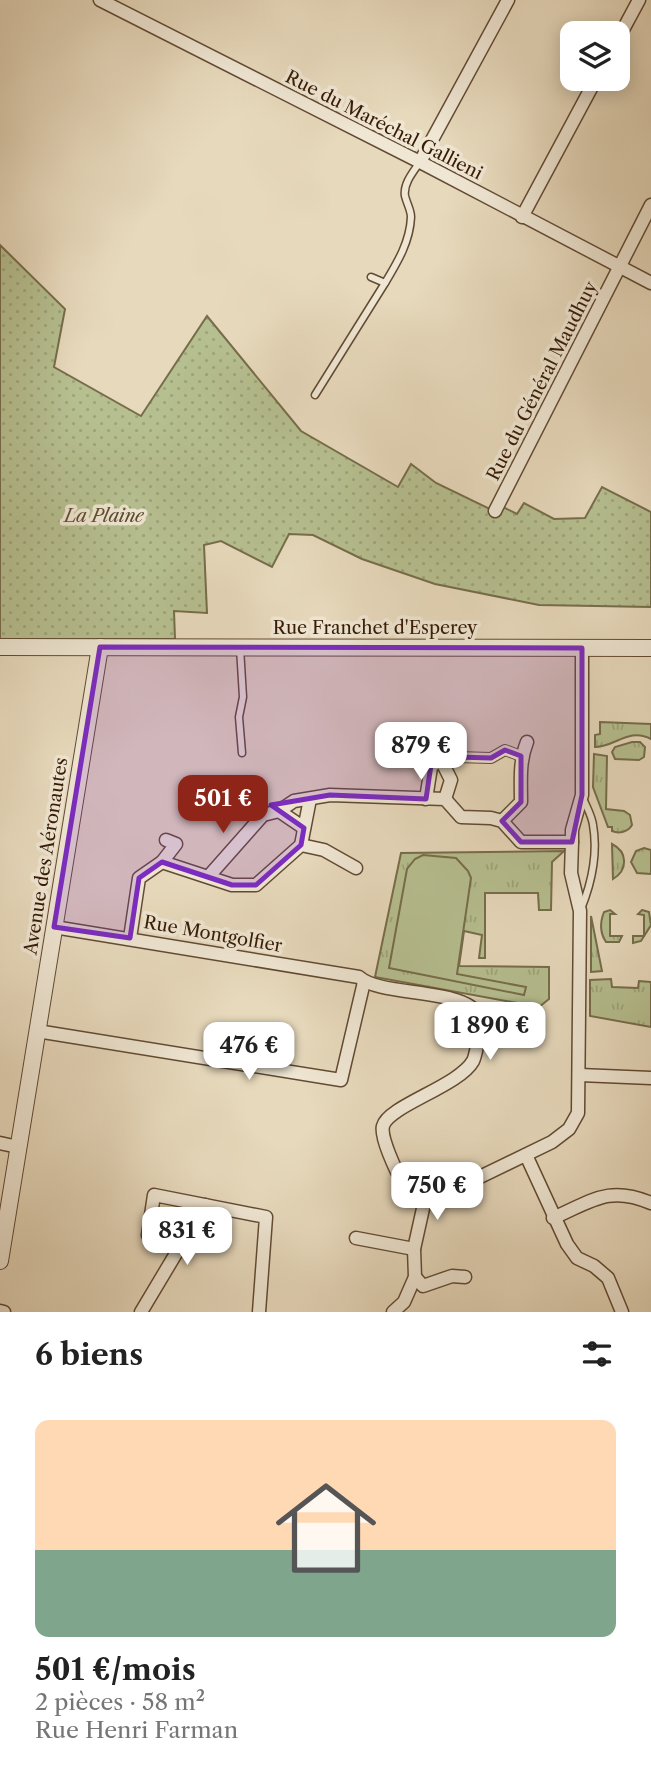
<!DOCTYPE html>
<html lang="fr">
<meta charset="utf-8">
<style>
body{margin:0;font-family:"Libre Caslon Text",serif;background:#f6f6f6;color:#222;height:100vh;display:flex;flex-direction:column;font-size:26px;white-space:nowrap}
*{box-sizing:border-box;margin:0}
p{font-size:23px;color:#767676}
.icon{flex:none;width:38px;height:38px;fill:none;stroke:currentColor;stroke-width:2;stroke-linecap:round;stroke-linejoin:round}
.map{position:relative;height:1312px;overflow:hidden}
.panel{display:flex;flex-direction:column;background:#fff;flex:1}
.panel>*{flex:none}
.buttons{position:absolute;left:560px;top:21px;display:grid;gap:14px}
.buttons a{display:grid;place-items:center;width:70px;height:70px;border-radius:14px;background:#fff;box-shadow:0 4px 18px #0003;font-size:35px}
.price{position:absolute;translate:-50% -60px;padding:0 16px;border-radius:14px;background:#fff;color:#222;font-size:23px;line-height:46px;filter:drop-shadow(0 2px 4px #0008)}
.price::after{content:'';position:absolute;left:50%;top:42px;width:21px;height:16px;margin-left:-10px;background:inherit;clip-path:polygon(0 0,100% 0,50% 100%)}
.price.selected{background:#8f2418;color:#fff}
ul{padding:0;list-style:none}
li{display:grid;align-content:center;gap:14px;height:371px;padding:0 35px}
li span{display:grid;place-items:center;height:217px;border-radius:14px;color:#555}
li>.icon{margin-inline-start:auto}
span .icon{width:126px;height:126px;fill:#fffc;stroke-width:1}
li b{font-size:30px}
h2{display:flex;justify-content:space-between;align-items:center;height:84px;padding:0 35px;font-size:30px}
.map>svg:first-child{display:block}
</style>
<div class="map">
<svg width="651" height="1312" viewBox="0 0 651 1312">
<defs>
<pattern id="grass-tufts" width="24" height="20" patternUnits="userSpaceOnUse" patternTransform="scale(1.75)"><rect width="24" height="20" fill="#b6bf90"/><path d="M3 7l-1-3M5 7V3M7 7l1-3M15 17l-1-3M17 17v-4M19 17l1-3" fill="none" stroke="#9da47b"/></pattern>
<pattern id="park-dots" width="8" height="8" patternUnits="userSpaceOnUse" patternTransform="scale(1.75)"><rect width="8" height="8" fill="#b6bf90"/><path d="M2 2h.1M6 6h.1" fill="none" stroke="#9da47b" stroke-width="1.8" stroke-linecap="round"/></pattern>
</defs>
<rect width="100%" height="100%" fill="#e7d9bc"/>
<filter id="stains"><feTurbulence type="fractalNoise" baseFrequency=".00286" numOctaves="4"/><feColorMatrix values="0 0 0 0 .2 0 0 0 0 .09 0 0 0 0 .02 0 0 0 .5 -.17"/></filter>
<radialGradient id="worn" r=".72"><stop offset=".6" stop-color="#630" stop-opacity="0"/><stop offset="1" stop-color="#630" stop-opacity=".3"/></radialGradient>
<g fill="url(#grass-tufts)" stroke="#766d4a" stroke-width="2">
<path d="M 600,722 L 651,724 L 651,739 C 629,727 615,747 595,747 L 595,735 L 600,734 Z"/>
<polygon points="632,742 640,742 645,747 644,757 639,760 615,759 612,752 615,747"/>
<path d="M 594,754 L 607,756 L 606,809 L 624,811 L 630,815 L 632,825 C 628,832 619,834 612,831 L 612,827 L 608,827 L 593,787 Z"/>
<path d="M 612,844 C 628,852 628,870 613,879 Z"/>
<polygon points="644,848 651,850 651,874 637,873 631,862 636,851"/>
<polygon points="564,851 552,862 551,910 539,910 538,893 485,893 485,958 479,958 482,935 464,931 459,966 549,967 549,999 539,1007 375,977 401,853"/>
<path d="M 610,910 L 615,914 L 610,914 L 610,936 L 622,936 L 619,942 L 606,942 C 600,933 600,922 604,912 Z"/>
<polygon points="642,910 649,912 651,925 641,941 633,943 633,936 644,936 644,915 638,914"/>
<polygon points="591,916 602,971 591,972"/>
<polygon points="611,979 612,987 638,988 639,981 651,982 651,1027 590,1016 590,980"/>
</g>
<polygon fill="url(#park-dots)" stroke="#766d4a" stroke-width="2" points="0,245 65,309 54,367 141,416 207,316 301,431 398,487 411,464 436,483 494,511 499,505 517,514 524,503 554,519 585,518 602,487 651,512 651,607 539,605 435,584 362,559 313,535 289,534 272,567 221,541 204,545 207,613 174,611 175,639 0,639"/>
<polygon fill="#b6bf90" stroke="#766d4a" stroke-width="2" points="423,855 456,858 468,871 471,878 457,974 526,987 524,995 389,968 407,869 415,859"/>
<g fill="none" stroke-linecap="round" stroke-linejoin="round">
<defs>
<g id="service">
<path d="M 371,277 L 385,283 C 397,263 410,242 411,217 C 411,210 407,204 405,196 C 403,184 413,172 420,162"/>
<polyline points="315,395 385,283"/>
<polyline points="240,648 243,697 239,717 242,753"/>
<path d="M 581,909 C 592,882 598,854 593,825 C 592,816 586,806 583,798"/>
</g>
<polyline id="pedestrian" points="443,764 456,757 491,758 505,750 521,756"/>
<g id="minor">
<polyline points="100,0 420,162 651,283"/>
<polyline points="618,39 639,0"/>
<polyline points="420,162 508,0"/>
<polyline points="522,217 596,79"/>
<polyline points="495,511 651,205"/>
<polyline points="426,799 431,767 438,761 443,764 451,780 445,799"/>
<polyline points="279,811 304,828"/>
<path d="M 502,821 L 521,802 C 521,781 519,762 527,742"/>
<polyline points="301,845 324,850 356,868"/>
<polyline points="162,862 176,844 166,840"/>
<polyline points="209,876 263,815 279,811 294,801 330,795 445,799 461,817 491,818 502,821 521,842 572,842"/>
<path d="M 54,927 L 359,977 C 382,998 471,986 481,1020 C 483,1028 479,1038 477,1046 C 476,1051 475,1057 473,1061 C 459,1086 388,1106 383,1126 C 380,1137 396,1171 402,1181 C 407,1191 417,1197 424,1204"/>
<polyline points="130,938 139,878 162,862 232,885 256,885 301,845 310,799"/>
<polyline points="37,1031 341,1080 364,982"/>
<polyline points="580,1075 651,1078"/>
<polyline points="0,1143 18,1147"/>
<polyline points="526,1155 567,1244 577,1258 594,1266 608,1278 622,1312"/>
<path d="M 553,1218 C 592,1201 609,1185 651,1203"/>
<polyline points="356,1238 414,1249"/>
<polyline points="178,1250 148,1235 154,1195 266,1217 259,1312"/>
<polyline points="415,1277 423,1286 452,1276 465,1277"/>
<polyline points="0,1311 4,1312"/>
<polyline points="141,1312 205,1205"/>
<polyline points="393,1312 404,1302 415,1277 414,1249 424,1204 552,1142 569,1129 578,1113 580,911 571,873 572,842 572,830 582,795 582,648"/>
</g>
<g id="tertiary">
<polyline points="0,647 651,648"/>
<polyline points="0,1261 100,647"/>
</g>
</defs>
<use href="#service" stroke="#624a33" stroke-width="9"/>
<use href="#pedestrian" stroke="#624a33" stroke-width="12"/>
<use href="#minor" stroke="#624a33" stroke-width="15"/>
<use href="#tertiary" stroke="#624a33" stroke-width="18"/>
<use href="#service" stroke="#efe6d3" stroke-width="6"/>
<use href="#pedestrian" stroke="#efe6d3" stroke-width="10"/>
<use href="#minor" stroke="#efe6d3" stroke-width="12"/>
<use href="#tertiary" stroke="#efe6d3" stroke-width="16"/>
</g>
<path fill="#7b2cbf" fill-opacity="0.2" stroke="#7b2cbf" stroke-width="5" stroke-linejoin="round" d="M 100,647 L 582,648 L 582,795 L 572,842 L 521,842 L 502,821 L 521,802 L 521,756 L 505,750 L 491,758 L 456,757 L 443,764 L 432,758 L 426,799 L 330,795 L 271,805 L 304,828 L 301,845 L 256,885 L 232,885 L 162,862 L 139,878 L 130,938 L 54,927 Z"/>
<g text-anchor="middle" stroke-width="7" stroke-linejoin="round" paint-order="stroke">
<g font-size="18" fill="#361b05" stroke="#efe6d3">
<text transform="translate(384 125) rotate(27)" y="6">Rue du Maréchal Gallieni</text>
<text transform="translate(542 381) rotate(-63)" y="6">Rue du Général Maudhuy</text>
<text x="375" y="634">Rue Franchet d'Esperey</text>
<text transform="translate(46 856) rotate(-81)" y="6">Avenue des Aéronautes</text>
<text transform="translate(213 934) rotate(10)" y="6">Rue Montgolfier</text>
</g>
<g font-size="18" font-style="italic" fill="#5c4c2f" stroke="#efe6d3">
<text x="104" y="522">La Plaine</text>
</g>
</g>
<rect width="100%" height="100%" filter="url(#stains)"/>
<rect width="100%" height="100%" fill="url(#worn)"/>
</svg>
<div class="buttons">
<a><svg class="icon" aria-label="layers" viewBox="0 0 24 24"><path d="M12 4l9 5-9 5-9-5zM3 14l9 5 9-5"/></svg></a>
</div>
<b class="price" style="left:421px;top:782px">879 €</b>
<b class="price selected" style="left:223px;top:835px">501 €</b>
<b class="price" style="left:490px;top:1062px">1 890 €</b>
<b class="price" style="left:249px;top:1082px">476 €</b>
<b class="price" style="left:437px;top:1222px">750 €</b>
<b class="price" style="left:187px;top:1267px">831 €</b>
</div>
<section class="panel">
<h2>6 biens<svg class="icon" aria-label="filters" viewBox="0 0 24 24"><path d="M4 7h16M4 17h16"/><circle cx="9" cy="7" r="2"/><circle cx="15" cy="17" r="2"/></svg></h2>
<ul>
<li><span style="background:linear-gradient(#ffd9b3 60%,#7fa58c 0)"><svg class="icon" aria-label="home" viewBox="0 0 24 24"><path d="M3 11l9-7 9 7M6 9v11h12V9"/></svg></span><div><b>501 €/mois</b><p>2 pièces · 58 m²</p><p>Rue Henri Farman</p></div></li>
</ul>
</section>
